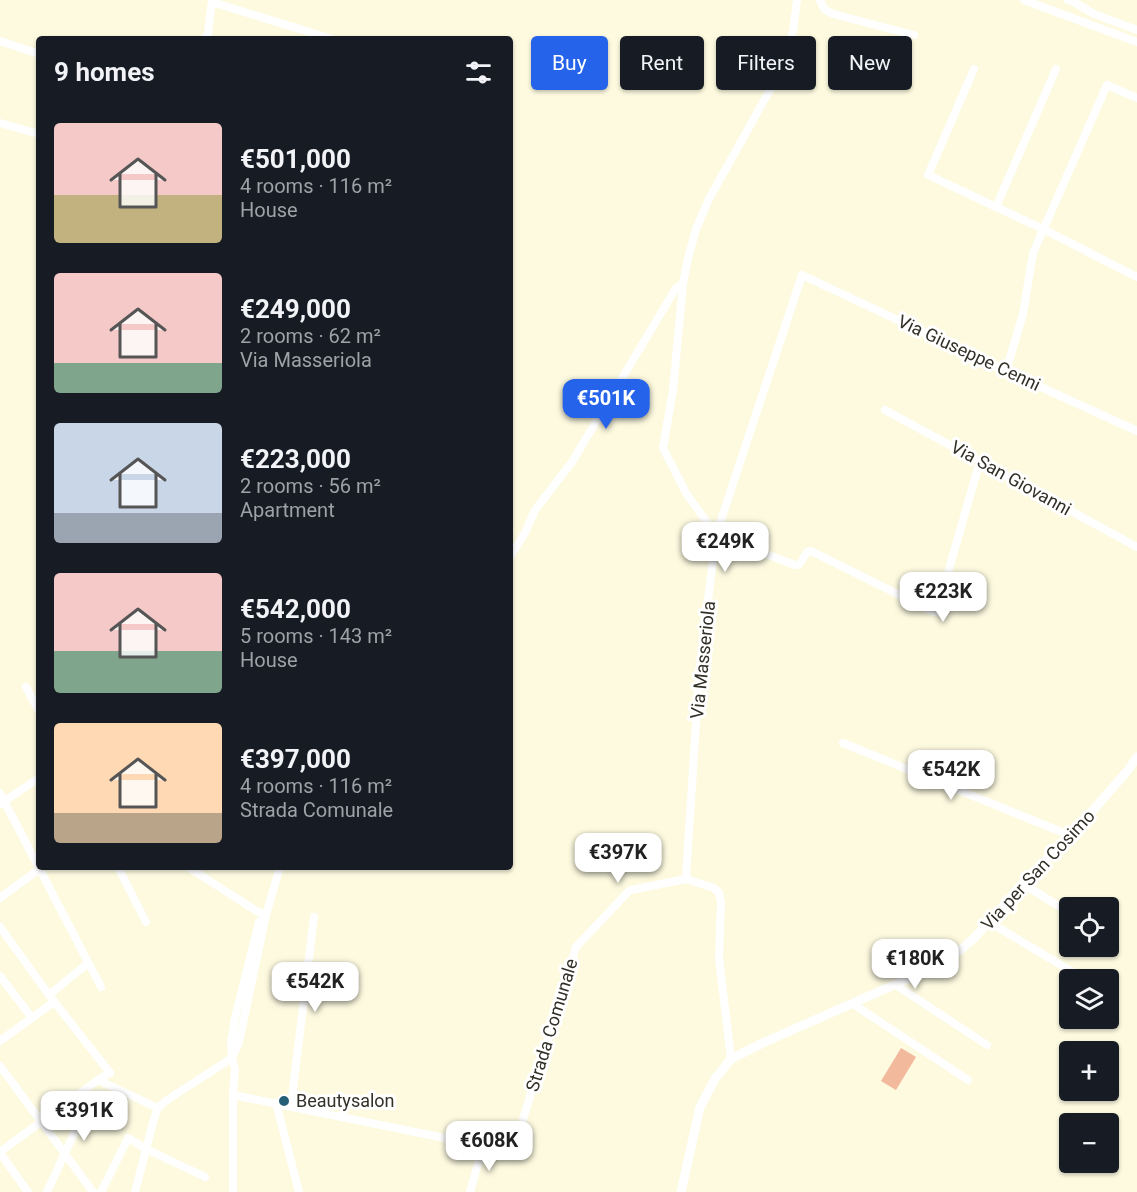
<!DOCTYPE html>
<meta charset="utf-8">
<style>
body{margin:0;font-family:Roboto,sans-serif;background:#20242c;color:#f1f3f6;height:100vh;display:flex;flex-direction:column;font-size:22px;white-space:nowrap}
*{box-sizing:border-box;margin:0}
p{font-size:20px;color:#9ea1a6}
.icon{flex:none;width:33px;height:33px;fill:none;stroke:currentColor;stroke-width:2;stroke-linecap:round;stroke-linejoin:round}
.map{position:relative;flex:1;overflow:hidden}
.sheet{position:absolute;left:36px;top:36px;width:477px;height:834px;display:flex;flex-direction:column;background:#171b24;border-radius:6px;box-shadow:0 2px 4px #0004}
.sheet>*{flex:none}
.hud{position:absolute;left:531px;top:36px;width:516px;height:54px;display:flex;gap:12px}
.tools{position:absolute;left:1059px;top:897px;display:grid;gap:12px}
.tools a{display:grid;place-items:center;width:60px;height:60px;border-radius:6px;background:#171b24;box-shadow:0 2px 4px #0004;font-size:30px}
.price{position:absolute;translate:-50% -51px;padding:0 14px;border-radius:12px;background:#fff;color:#222;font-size:20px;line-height:39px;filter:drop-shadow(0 2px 3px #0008)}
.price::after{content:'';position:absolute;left:50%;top:36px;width:18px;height:14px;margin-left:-9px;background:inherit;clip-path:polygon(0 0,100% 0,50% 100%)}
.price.current{background:#2563eb;color:#fff}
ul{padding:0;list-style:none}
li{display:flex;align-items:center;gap:18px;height:150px;padding:0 18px}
li span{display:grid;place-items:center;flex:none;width:168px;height:120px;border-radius:6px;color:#555}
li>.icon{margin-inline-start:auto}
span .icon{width:72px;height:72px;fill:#fffc;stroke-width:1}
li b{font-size:26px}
h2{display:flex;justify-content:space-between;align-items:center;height:72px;padding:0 18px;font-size:26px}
.tag{padding:0 21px;border-radius:6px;background:#171b24;box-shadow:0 2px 4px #0004;font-size:21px;line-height:54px}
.tag.current{background:#2563eb;color:#fff}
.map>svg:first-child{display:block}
</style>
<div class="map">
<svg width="1137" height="1192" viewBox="0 0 1137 1192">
<rect width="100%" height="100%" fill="#fdfae0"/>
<polygon fill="#f3b99d" points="901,1048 916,1057 896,1090 881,1081"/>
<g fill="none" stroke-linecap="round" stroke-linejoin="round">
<g stroke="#fff" stroke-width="8">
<polyline points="797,0 793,31 785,63 709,199 696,229 688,258 683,284 673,390 663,448 686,493 716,535 795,565 799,565 807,552 811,551 934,612 937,611 980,461"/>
<polyline points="820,0 824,9 833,14 914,35"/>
<polyline points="1024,0 1137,42"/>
<polyline points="1068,0 1074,2 1094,14 1137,30"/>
<polyline points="212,2 332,39"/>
<polyline points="204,39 208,34 212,0"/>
<polyline points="0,41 39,54"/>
<polyline points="974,69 928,175 1043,229 1137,277"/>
<polyline points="0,123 39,134"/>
<polyline points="996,207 1056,69"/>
<polyline points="1006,371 1023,314 1033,253 1107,85 1137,98"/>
<polyline points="885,410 1137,547"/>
<polyline points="510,557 525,533 535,510 572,462 676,288 683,284"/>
<polyline points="26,687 39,711"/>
<polyline points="843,743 1069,835"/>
<polyline points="0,793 101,987"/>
<polyline points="0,804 39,778"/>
<polyline points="118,867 146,922"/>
<polyline points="188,867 258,912 266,915 280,867"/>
<polyline points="686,879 699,674 716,535 802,275 1006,371 1137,431"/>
<polyline points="1023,884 1070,913"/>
<polyline points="0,898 42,867"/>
<polyline points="989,922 1086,980"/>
<polyline points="0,927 49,995 110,1073 98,1080"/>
<polyline points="0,976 32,1018"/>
<polyline points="896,984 899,987 987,1045"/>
<polyline points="49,995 88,963"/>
<polyline points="853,1004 968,1080"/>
<polyline points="0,1041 54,1002"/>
<polyline points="0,1066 93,1192"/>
<polyline points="233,1095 513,1152 576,947 628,892 631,890 686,879 714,888 719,893 721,902 719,958 731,1059"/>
<polyline points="276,1103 299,1192"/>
<polyline points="291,1106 314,917"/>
<polyline points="0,1152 98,1080 158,1108"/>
<polyline points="0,1153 28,1192"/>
<polyline points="47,1192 83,1114 68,1102"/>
<polyline points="101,1192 128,1138 146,1149 205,1177"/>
<polyline points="135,1192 154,1119 158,1108 167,1100 232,1058 239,1042 266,915 259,922 235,1018 231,1042 232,1058 235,1069 233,1095 233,1192"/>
<polyline points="470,1192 483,1145"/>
</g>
<polyline stroke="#fff" stroke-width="9" points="681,1192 700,1107 715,1079 731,1059 765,1042 912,977 941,963 962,949 974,938 1037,869 1088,816 1129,769 1137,757"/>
</g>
<circle fill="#265e78" stroke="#fff" stroke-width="2" cx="284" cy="1101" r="6"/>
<g text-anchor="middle" stroke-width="6" stroke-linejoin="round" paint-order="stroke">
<g font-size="18" fill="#323027" stroke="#fff">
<text transform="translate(969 353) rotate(25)" y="6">Via Giuseppe Cenni</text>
<text transform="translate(1011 478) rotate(29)" y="6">Via San Giovanni</text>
<text transform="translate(703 660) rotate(-84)" y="6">Via Masseriola</text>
<text transform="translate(1038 870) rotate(-47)" y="6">Via per San Cosimo</text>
<text transform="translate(552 1025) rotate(-73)" y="6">Strada Comunale</text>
</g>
<g font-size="18" fill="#323027" stroke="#fff" text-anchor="start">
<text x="296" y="1107">Beautysalon</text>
</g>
</g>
</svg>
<div class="tools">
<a><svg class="icon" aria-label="locate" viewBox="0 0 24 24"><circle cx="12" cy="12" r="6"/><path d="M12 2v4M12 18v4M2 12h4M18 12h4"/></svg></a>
<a><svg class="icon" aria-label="layers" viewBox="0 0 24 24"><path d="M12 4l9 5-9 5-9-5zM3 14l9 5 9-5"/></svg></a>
<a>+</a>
<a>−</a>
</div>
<b class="price current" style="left:606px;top:430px">€501K</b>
<b class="price" style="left:725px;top:573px">€249K</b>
<b class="price" style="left:943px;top:623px">€223K</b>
<b class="price" style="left:951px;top:801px">€542K</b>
<b class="price" style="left:618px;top:884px">€397K</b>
<b class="price" style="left:915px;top:990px">€180K</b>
<b class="price" style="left:315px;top:1013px">€542K</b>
<b class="price" style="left:84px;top:1142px">€391K</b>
<b class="price" style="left:489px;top:1172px">€608K</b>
<div class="hud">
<a class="tag current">Buy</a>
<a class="tag">Rent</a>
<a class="tag">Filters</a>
<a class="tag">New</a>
</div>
<section class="sheet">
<h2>9 homes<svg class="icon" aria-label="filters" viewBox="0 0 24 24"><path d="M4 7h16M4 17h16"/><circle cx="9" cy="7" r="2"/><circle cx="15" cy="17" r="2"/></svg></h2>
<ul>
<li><span style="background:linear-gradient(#f6c9c9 60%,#c2b280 0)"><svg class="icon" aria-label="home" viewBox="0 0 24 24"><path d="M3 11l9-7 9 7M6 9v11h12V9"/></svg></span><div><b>€501,000</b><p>4 rooms · 116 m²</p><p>House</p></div></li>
<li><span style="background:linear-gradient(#f6c9c9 75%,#7fa58c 0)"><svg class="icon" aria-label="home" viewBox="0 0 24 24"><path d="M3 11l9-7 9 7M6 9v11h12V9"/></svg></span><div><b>€249,000</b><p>2 rooms · 62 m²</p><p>Via Masseriola</p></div></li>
<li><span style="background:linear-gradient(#c9d6e8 75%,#9aa5b1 0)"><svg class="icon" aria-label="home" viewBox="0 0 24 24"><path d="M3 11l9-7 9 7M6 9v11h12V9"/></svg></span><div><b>€223,000</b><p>2 rooms · 56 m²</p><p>Apartment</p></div></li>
<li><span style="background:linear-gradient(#f6c9c9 65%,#7fa58c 0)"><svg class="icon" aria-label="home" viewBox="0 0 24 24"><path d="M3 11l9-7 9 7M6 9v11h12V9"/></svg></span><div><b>€542,000</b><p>5 rooms · 143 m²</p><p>House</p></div></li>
<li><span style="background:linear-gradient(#ffd9b3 75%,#b9a48a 0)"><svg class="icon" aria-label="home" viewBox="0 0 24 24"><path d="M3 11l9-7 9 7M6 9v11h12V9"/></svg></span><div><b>€397,000</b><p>4 rooms · 116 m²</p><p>Strada Comunale</p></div></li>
</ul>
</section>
</div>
